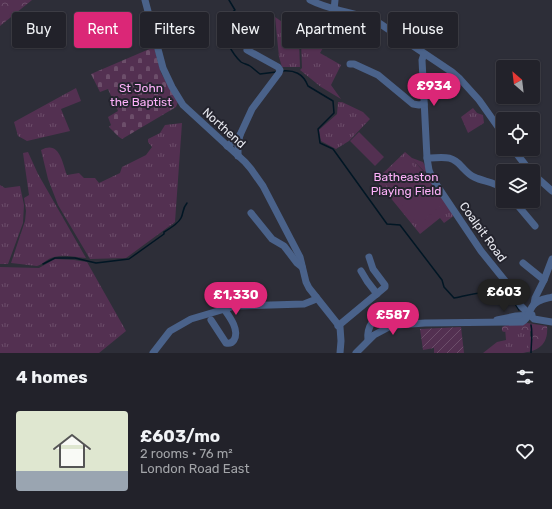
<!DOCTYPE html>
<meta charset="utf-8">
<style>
body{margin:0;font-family:Rubik,sans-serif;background:#2a2a32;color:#f1f3f6;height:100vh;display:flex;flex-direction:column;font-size:15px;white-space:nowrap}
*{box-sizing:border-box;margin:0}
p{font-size:13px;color:#a2a4a8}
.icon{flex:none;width:22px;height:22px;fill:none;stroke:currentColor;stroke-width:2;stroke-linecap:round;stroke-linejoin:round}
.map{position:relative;height:353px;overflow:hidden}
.panel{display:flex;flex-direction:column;background:#22222a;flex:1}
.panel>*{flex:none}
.banner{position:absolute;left:12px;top:12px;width:528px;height:36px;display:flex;gap:8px}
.needle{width:26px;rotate:332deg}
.buttons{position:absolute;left:496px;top:60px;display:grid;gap:8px}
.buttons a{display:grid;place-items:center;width:44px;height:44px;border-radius:4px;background:#22222a;box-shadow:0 1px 3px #0004,0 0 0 1px #3f3f47;font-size:20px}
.price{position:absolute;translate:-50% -34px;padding:0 9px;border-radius:14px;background:#db2777;color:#fff;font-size:13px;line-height:26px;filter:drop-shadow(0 1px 2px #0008)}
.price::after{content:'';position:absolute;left:50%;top:24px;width:12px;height:9px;margin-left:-6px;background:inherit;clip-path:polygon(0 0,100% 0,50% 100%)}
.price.active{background:#222;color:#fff}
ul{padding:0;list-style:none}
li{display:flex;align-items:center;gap:12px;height:100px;padding:0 16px}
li+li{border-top:1px solid #3f3f47}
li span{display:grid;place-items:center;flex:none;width:112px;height:80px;border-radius:4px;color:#555}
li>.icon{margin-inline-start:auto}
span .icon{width:48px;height:48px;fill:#fffc;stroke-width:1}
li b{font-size:17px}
h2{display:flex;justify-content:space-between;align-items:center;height:48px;padding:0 16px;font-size:17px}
.chip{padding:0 14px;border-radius:4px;background:#22222a;box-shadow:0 1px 3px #0004,0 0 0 1px #3f3f47;font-size:14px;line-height:36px}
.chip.active{background:#db2777;color:#fff}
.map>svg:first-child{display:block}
</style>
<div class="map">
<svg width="552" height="353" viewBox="0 0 552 353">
<defs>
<pattern id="grass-tufts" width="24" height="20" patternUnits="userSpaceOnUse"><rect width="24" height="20" fill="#533051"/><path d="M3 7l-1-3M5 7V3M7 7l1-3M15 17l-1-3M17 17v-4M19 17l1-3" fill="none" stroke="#6c4e6a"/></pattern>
<pattern id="forest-crowns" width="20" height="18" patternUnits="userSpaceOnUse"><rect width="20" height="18" fill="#533051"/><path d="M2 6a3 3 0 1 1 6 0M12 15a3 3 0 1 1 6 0" fill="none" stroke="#6c4e6a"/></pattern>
<pattern id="cemetery-stones" width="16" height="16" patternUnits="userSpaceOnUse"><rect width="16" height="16" fill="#533051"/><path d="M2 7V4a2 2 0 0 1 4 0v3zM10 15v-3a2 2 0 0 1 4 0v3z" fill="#6c4e6a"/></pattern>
<pattern id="garden-furrows" width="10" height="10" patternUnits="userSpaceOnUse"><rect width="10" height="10" fill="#533051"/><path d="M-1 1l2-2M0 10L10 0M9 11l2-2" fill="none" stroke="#6c4e6a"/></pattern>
</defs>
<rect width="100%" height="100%" fill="#2d2e38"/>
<g fill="url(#grass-tufts)">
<polygon points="275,17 294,30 299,41 300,67 282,67 279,57"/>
<polygon points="297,28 326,43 320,53 341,65 331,85 341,99 321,87 300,70 302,68 301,41 296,29"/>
<polygon points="76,88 81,101 61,109 70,131 27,141 18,136 14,122"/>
<polygon points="338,102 342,102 363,112 370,119 349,141 336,149 321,141 319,130 337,114"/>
<polygon points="473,108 477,113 483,115 484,123 468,133 461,117"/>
<path d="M 182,123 L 175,222 L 126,258 L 90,259 L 58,205 L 48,179 L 41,150 C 59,140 62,161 67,175 L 79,173 L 84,178 L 95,178 L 99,183 L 120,173 L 122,167 L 146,155 L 152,147 L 148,142 L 148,139 L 160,133 L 165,125 Z"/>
<path d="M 28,152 L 38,174 L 86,258 C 76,257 64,254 54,257 C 47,258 43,265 37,266 L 11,263 L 25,221 L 26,211 L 24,198 L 29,195 L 23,153 Z"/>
<polygon points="405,152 412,158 423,162 427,170 425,172 413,160 424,172 455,215 444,223 440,218 420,234 376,180"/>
<polygon points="0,185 5,188 20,186 24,205 23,223 8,264 0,264"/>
<polygon points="55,259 74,260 87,262 126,331 99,353 0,353 0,267 39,268"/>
<polygon points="530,326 530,351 522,353 483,353 497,342 506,340 505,328"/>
</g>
<g fill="url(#forest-crowns)">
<polygon points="0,0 32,0 0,26"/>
<path d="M 527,323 L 547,326 C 549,347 535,353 517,353 L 527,347 L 529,338 L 532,335 L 532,331 L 525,332 L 519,329 L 519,334 L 516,335 L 513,334 L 510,330 L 504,332 L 502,331 L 502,327 C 510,322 518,327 527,323 Z"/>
</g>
<polygon fill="url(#cemetery-stones)" points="154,47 161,73 178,102 176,107 122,139 119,137 109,127 111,125 108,117 118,111 108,89 100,92 91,74"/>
<polygon fill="url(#garden-furrows)" points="461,327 464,353 434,353 434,348 423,350 420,329"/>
<g fill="#533051">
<polygon points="359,132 384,157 375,166 350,141"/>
<polygon points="405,156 443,204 418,225 379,176"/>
</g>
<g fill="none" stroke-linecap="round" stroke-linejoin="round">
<g stroke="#011624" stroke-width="1.5">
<path d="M 229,0 L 235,10 C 230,14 223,17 222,23 C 219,32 234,56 241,62 C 244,64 247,64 250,66 C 253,68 256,71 260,74 L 276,72"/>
<path d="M 282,71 C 294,70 303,73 308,86 L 333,101 L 334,113 L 318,129 L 320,143 L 333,149 L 387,224 L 400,225 L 442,280 L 444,287 L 454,298 C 465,296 497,287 506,293 C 512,296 515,305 519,310"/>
<path d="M 43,264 L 55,258 L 75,258 L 96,263 L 129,259 L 164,234 L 164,232 C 169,229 178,224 181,218 C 184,212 182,209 187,203"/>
<path d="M 531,353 C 531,344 533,334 531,325"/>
</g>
<g stroke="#4a628a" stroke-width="7">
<polyline points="145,0 163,68 172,87 183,105 245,162 251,169 263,186 300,257 306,282 309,288 340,327 341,341 340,353"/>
<path d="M 310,0 C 331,11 354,12 376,21 L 452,72 L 460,79 L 479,100 L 503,134"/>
<polyline points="334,10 335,0"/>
<polyline points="424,54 422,60 427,158 429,170 432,178 481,251 506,282 521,306 534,319 552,322"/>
<polyline points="350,64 354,64 378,75 413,104 419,105 424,104"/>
<polyline points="240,135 252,109 279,73 280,70 278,67 247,50"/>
<polyline points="227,146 234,141 240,135 238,144 238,156"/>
<polyline points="513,149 530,171"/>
<path d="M 427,158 C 442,158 451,154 462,167 C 465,170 469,175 474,177 C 484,182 494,181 503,189"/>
<polyline points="533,174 552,191"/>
<polyline points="514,201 535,226"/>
<polyline points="251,213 272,239 284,246 297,263 302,267"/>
<polyline points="523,263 544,280"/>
<polyline points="361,271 367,281 377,294"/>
<polyline points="534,304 535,298 544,280 552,259"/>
<path d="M 211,320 L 226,343 C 230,344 232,343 234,340 C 240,330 229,316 224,309"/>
<polyline points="497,320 516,316 532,315"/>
<polyline points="338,326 385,287 385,285 373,269 369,257"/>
<path d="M 368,340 C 366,326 376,315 387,309"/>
<polyline points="153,353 170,331 191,319 235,306 304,304 314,300 316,297"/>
<path d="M 356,353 L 374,335 L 389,327 L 397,325 L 425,323 L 522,322 C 530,317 528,313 532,307 C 536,300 545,299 552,297"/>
</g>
</g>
<g text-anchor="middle" stroke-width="4" stroke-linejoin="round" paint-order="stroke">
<g font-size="12" fill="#feb1fa" stroke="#24242e">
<text x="141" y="92">St John<tspan x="141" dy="14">the Baptist</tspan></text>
<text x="406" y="181">Batheaston<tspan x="406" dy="14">Playing Field</tspan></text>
</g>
<g font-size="12" fill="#e8e9f0" stroke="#24242e">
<text transform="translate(224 128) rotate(42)" y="4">Northend</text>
<text transform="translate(483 232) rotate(54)" y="4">Coalpit Road</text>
</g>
</g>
</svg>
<div class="buttons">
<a><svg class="needle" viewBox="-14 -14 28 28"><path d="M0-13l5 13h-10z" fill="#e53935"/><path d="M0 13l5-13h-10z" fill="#a2a4a8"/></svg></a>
<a><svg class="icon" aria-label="locate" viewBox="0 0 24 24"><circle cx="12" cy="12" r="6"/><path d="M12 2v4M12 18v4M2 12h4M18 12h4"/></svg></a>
<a><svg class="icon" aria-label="layers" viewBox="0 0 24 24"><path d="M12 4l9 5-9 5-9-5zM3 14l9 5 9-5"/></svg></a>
</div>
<b class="price" style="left:434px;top:107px">£934</b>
<b class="price active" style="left:504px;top:313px">£603</b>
<b class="price" style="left:236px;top:316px">£1,330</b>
<b class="price" style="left:393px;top:336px">£587</b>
<div class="banner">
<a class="chip">Buy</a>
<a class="chip active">Rent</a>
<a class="chip">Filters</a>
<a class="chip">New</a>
<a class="chip">Apartment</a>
<a class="chip">House</a>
</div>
</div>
<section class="panel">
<h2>4 homes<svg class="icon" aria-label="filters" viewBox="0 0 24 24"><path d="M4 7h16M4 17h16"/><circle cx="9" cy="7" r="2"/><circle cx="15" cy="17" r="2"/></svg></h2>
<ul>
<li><span style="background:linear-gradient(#dfe7d0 75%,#9aa5b1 0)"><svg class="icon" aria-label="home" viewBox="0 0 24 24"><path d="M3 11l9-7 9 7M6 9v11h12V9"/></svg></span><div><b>£603/mo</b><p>2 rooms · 76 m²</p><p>London Road East</p></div><svg class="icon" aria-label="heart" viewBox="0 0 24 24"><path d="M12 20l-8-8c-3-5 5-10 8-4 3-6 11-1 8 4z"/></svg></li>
</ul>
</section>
